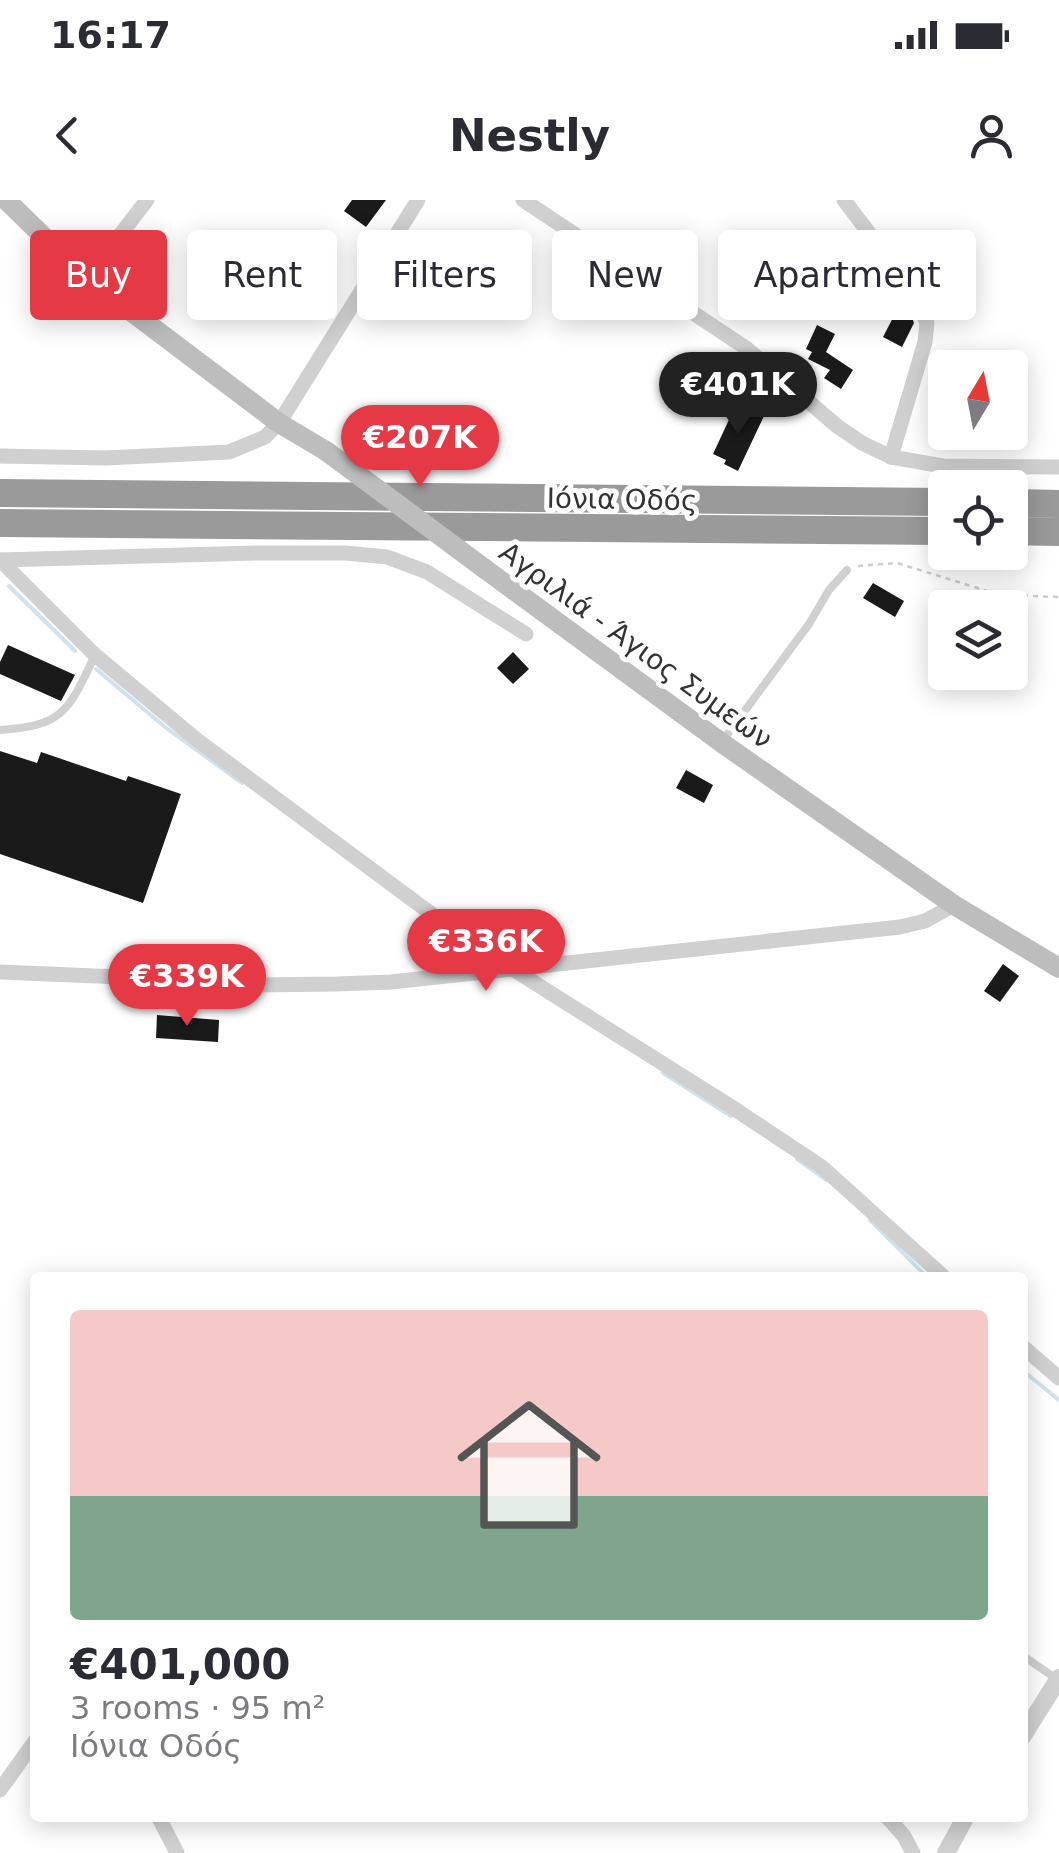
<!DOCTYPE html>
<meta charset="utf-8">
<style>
body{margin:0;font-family:"DejaVu Sans",sans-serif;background:#f7f7f7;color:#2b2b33;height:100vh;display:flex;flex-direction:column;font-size:38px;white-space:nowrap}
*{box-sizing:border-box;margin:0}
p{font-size:32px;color:#7c7c81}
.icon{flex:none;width:55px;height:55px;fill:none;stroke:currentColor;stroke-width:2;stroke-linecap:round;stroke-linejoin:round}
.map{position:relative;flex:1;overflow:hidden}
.details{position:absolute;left:30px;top:1072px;width:998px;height:550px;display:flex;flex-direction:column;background:#fff;border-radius:10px;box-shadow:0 5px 25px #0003}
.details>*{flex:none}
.guide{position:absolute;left:30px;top:30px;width:1000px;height:90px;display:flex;gap:20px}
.needle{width:65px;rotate:10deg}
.buttons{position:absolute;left:928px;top:150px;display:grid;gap:20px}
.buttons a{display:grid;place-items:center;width:100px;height:100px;border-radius:10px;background:#fff;box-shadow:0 5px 25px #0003;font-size:50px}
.price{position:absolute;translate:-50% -85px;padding:0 22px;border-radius:35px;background:#e63946;color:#fff;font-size:32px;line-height:65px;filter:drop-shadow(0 2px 5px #0008)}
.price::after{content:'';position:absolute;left:50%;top:60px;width:30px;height:22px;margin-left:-15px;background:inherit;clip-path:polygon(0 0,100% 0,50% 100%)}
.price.selected{background:#222;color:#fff}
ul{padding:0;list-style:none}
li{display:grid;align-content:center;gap:20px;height:530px;padding:0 40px}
li span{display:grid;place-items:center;height:310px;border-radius:10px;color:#555}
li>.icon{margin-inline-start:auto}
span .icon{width:180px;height:180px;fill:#fffc;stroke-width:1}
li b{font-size:42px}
.tag{padding:0 35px;border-radius:10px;background:#fff;box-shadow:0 5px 25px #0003;font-size:35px;line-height:90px}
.tag.selected{background:#e63946;color:#fff}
.status{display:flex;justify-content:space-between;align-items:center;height:70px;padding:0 50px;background:#fff;direction:ltr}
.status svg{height:28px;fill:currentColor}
header{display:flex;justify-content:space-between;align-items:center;height:130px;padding:0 40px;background:#fff;font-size:45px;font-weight:800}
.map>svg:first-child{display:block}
</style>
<div class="status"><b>16:17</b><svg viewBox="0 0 49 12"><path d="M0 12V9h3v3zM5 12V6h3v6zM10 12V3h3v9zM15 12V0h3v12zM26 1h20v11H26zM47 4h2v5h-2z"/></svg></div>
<header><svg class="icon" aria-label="back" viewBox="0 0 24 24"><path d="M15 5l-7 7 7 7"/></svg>Nestly<svg class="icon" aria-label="person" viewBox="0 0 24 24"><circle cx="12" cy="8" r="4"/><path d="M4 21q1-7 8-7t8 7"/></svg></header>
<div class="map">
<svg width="1059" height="1653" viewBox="0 0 1059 1653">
<rect width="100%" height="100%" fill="#fff"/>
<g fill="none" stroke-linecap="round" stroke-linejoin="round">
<g stroke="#cfe2ee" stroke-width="4">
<polyline points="9,386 75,451"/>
<polyline points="96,469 165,527 242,583"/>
<polyline points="663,873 731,916"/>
<polyline points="797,959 826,980"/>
<polyline points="870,1020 928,1078"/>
<polyline points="1022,1170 1059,1200"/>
</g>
</g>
<g fill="#1a1a1a">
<polygon points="352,0 386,0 366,27 344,11"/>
<polygon points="830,50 864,67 861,73 872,79 863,98 817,75"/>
<polygon points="898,108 911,115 914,123 902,147 883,137"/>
<polygon points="817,125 835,134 826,152 853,170 841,189 824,178 830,170 808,159 812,152 806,149"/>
<polygon points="750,207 765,214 738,271 724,264 726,260 713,254 734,209 746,215"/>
<polygon points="873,383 904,401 895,417 863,398"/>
<polygon points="8,445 75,475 61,501 0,474 0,462"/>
<polygon points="513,452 529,469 513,484 497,468"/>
<polygon points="0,551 37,563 41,552 126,581 128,576 181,594 143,703 0,654"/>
<polygon points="686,570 713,585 704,603 676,588"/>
<polygon points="1003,764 1019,776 1000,802 984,791"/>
<polygon points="157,815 219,820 218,842 156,838"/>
</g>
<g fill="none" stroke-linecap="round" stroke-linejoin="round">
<polyline stroke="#cdcdcd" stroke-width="2.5" stroke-dasharray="5 5" stroke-linecap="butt" points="858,366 897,363 1000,395 1059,397"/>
<g stroke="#d0d0d0" stroke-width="8">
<path d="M 0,530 C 64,526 69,510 95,455"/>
<polyline points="724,539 809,424 829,390 847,370"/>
<polyline points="1022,1455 1055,1478"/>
</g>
<g stroke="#d0d0d0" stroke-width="15">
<polyline points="523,0 746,148 837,226 862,243 891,257 943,266 1059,267"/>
<polyline points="844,0 912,90 927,123 925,142 891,257"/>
<polyline points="87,78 147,0"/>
<polyline points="0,256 106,258 229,252 265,237 279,223 418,0"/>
<polyline points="0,360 95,455 197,540 468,741 727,904 822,967 945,1078"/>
<polyline points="0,360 257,353 346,353 387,357 427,372 526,434"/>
<polyline points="0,772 215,781 256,785 336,784 391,782 900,727 925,721 954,705"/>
<polyline points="1022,1146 1059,1178"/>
<polyline points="0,1590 35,1541"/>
<polyline points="159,1618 177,1653"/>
<polyline points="888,1618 904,1636 913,1653"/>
</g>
<g stroke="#d0d0d0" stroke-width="18">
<polyline points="1022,1537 1059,1478"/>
<polyline points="946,1653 965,1618"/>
</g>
<g stroke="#bdbdbd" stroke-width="20">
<polyline points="6,0 83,75 279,223 326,251"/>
<polyline points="485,369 722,543 954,705 1059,768"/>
</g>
<g stroke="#9a9a9a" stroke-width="28">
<polyline points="0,293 945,302"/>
<polyline points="1010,303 1059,304"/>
<polyline points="0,323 945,331"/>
<polyline points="1010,331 1059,332"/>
<polyline points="972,352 984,356"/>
</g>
<polyline stroke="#bdbdbd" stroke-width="20" points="326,251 485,369"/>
</g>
<g text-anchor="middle" stroke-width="10" stroke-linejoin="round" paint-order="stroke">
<g font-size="28" fill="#333" stroke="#fff">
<text transform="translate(622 299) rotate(1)" y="10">Ιόνια Οδός</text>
<text transform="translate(636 445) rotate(36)" y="10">Αγριλιά - Άγιος Συμεών</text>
</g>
</g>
</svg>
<div class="buttons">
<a><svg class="needle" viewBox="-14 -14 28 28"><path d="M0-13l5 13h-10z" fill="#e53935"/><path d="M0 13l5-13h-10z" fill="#7c7c81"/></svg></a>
<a><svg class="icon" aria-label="locate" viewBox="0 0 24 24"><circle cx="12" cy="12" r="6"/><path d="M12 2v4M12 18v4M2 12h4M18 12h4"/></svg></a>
<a><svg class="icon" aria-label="layers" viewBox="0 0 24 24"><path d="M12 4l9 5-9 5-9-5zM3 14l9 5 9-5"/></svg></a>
</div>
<b class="price selected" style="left:738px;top:237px">€401K</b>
<b class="price" style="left:420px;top:290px">€207K</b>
<b class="price" style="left:486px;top:794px">€336K</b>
<b class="price" style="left:187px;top:829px">€339K</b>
<div class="guide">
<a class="tag selected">Buy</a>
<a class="tag">Rent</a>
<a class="tag">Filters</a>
<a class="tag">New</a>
<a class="tag">Apartment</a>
</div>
<section class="details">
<ul>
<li><span style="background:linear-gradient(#f6c9c9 60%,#7fa58c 0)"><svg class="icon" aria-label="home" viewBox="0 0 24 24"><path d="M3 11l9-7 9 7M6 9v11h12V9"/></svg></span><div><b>€401,000</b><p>3 rooms · 95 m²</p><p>Ιόνια Οδός</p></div></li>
</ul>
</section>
</div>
